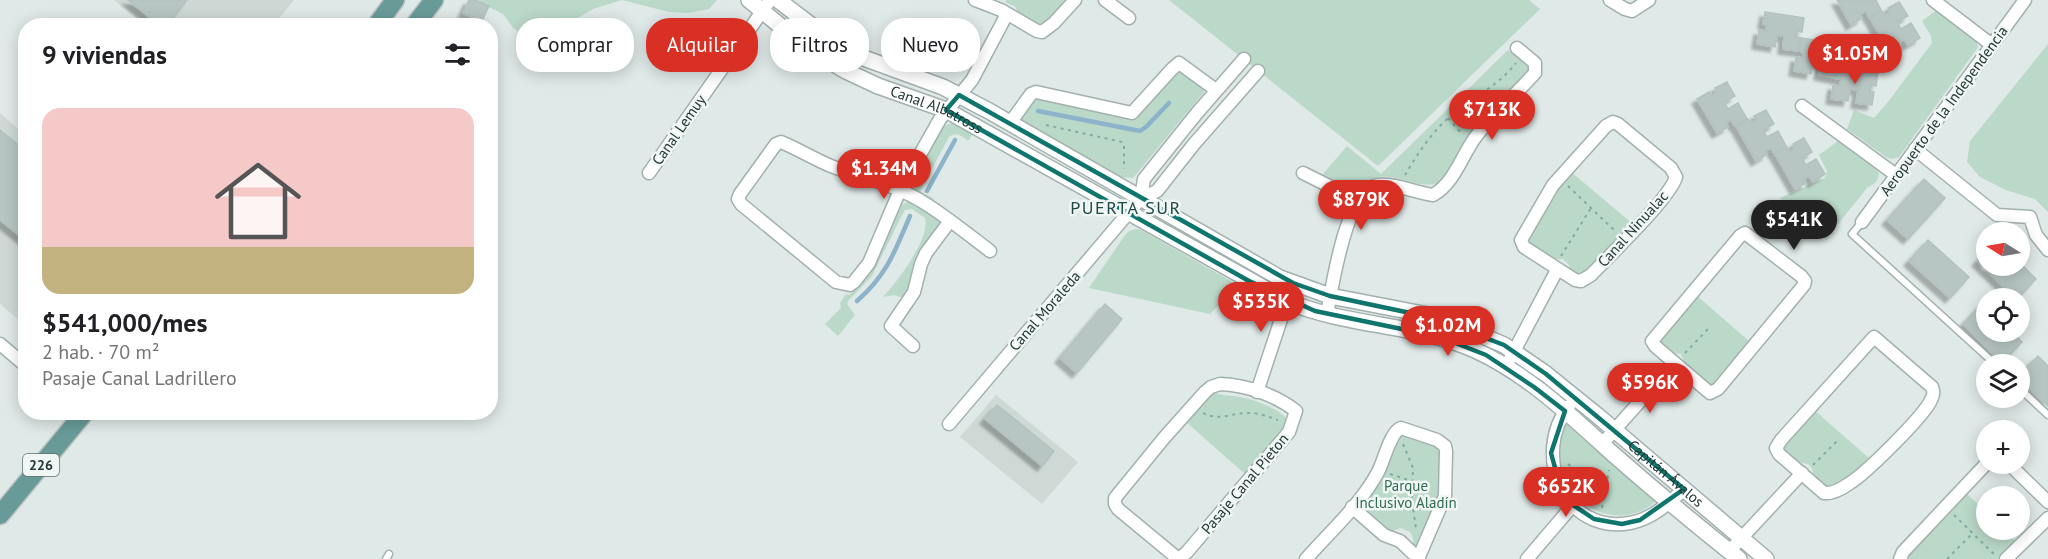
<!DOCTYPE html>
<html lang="es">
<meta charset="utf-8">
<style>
body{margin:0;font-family:"PT Sans",sans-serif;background:#f6f6f6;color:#202124;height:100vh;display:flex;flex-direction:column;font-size:22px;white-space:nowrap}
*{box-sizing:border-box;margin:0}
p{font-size:20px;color:#757577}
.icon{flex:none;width:33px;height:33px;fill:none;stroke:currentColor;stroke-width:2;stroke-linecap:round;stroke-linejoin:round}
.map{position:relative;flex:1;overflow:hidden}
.drawer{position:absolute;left:18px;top:18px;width:480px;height:402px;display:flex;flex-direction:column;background:#fff;border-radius:24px;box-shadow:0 3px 15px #0003}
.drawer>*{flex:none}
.hud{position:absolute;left:516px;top:18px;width:570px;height:54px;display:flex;gap:12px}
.needle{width:39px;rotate:281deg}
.fabs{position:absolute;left:1976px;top:222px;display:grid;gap:12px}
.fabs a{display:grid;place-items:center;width:54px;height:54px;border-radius:50%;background:#fff;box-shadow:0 3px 15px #0003;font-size:30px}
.price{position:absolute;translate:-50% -51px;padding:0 14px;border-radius:21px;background:#d93025;color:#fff;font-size:20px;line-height:39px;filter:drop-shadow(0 2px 3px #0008)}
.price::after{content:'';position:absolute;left:50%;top:36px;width:18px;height:14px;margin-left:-9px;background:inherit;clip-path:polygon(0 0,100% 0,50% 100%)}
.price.active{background:#222;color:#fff}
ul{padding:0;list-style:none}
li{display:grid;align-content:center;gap:12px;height:318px;padding:0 24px}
li span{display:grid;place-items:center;height:186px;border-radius:18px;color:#555}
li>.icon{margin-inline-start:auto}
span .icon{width:108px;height:108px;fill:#fffc;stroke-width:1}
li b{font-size:26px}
h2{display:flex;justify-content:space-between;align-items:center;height:72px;padding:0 24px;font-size:26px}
.pill{padding:0 21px;border-radius:24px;background:#fff;box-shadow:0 3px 15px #0003;font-size:21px;line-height:54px}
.pill.active{background:#d93025;color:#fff}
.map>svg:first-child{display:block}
</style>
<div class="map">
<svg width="2048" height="559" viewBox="0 0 2048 559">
<defs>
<filter id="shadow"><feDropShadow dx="-5" dy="5" stdDeviation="1.5" flood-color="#0004"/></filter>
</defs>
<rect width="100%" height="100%" fill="#dfe9e7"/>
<g fill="#ced9d6">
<polygon points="114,0 294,0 273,26 144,25"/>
<polygon points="0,113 25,135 25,325 0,304"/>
<polygon points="996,395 1078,462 1042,504 960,437"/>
</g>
<g fill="#bad9c9">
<polygon points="474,0 717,0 709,9 688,13 669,12 622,0 593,9 571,22 559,26 519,32 513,28 503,14"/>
<polygon points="1006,0 1070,0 1052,21 1038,27 1018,14 1015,6 1006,3"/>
<polygon points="1169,0 1529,0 1540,9 1378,166"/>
<polygon points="1937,10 1973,37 1977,42 1978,47 1899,157 1892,159 1886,157 1847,129 1854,110 1874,118 1888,102 1932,43 1931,36 1922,21"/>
<polygon points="2048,44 2048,212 2035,199 2006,190 1980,177 1967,162 1970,141"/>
<path d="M 1508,50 C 1518,56 1530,60 1530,72 L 1439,183 C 1416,190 1395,171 1374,178 C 1366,180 1361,187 1354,191 L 1322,179 L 1323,174 L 1347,146 L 1381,174 Z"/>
<polygon points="1179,69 1201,84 1204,92 1133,178 1121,177 1020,119 1034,96 1124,116"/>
<path d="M 952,123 L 973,133 L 968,141 C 962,136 956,131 949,137 L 920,191 L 934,199 L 932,202 L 915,192 L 914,180 L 939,130 L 943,126 Z"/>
<path d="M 1838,141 L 1875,169 L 1879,173 C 1878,182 1874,184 1867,188 L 1826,239 L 1780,198 L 1825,178 L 1827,171 L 1819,155 Z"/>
<polygon points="1571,172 1633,224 1592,266 1578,275 1571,272 1569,265 1563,259 1552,259 1529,245 1527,236 1537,216"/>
<path d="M 910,201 L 913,201 L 940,221 L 940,228 L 904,298 L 894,295 L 883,297 C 897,282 931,238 925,218 L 912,209 L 905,210 L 902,215 L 872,276 L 848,301 L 847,304 L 855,315 L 838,336 L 825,324 L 841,308 L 840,303 L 846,294 L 849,295 L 859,285 L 903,204 Z"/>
<polygon points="1136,229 1141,230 1238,285 1210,314 1089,288 1125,235 1129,231"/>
<polygon points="1695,294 1750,342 1712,386 1709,386 1685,364 1681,354 1669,352 1659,345 1658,339"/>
<path d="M 1211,391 C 1220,396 1229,395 1239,397 C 1257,400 1277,408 1290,421 L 1289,424 L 1246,475 L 1185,421 Z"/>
<polygon points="1814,410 1870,459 1849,479 1828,489 1814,477 1812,468 1808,464 1797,462 1782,452 1782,445"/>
<path d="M 1566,422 L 1656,501 C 1644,512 1628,517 1613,515 C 1564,508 1550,464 1566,422 Z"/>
<path d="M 1400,434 L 1434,444 C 1456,468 1431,517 1420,542 L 1413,547 L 1413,538 L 1410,532 L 1400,528 L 1391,532 L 1386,530 L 1360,507 Z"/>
<polygon points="1966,493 1986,512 1986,530 2004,530 2017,543 2000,559 1907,559 1907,555"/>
</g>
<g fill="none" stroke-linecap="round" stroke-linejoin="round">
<g stroke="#8cb3ca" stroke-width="4.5">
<polyline points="1038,111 1140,131 1146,127 1169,103"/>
<polyline points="927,191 955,140"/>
<path d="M 857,301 C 887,275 895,251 910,216"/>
</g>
</g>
<g fill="#b8c6c3" stroke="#b3c2bf" stroke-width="1.5" filter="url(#shadow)">
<polygon points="128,0 187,0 167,26 160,26"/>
<polygon points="469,0 474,0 489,6 482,21 463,13"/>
<polygon points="1837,0 1876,0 1881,10 1869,17 1866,11 1860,14 1862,18 1851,25"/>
<polygon points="1899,2 1908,16 1897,22 1901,29 1911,23 1920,38 1908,45 1904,39 1899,43 1901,46 1890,53 1870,18 1882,11 1885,15 1890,12 1888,8"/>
<polygon points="1765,12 1804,18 1802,32 1797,31 1796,37 1801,38 1799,51 1783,49 1784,36 1777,35 1775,47 1757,44 1759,30 1766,31 1767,25 1763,24"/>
<polygon points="1801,38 1840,44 1838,58 1834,57 1833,64 1837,65 1835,78 1819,75 1821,63 1813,62 1811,74 1794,71 1796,57 1803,58 1803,52 1799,51"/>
<polygon points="1838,66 1878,72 1876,86 1871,85 1870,92 1874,92 1872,105 1856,103 1858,90 1850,89 1848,101 1831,99 1833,85 1840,86 1841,79 1836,79"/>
<polygon points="1727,82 1735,96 1724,102 1728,109 1738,103 1747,119 1735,126 1731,120 1726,123 1728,127 1717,133 1697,99 1709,92 1712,96 1717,92 1715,88"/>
<polygon points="1766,110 1774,124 1763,130 1767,137 1778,131 1786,146 1774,153 1771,148 1765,151 1767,154 1756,161 1736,126 1748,119 1751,123 1757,120 1754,116"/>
<polygon points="0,130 26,151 26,241 0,220"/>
<polygon points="1804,138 1812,152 1802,158 1806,165 1816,159 1825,174 1813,182 1809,176 1804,179 1806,183 1795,189 1775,154 1787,147 1789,152 1795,148 1793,144"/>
<polygon points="1924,179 1945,198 1908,239 1887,220"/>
<polygon points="1928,240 1969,277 1950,298 1909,261"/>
<polygon points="1986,252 1986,266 2019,266 2019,262 2036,279 2018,298 2015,298 1977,261"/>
<polygon points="1983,303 1986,306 1986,332 2012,332 2022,342 2002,363 1963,324"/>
<polygon points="1105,304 1122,319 1077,373 1060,358"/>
<polygon points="2038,356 2048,366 2048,406 2019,378 2019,375"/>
<polygon points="997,405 1054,451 1042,466 985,419"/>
</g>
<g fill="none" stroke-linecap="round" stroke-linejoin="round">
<defs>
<g id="service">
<polyline points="1862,222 1852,234 1995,364"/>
<polyline points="2019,388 2048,415"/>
<polyline points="386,559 389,554"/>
</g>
<g id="minor">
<polyline points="975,0 1001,10 1037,31 1042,32 1054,23 1075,0"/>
<polyline points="1105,0 1129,18"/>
<polyline points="1610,0 1625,9 1632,11 1649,0"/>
<polyline points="1933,0 1992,45"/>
<polyline points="1802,106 1896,175"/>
<path d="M 1613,122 L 1618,124 L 1671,168 L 1676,177 C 1670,198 1610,255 1591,275 L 1581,281 L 1575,280 L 1524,247 L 1521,240 L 1553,185 L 1606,126 Z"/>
<polyline points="1010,123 1031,94 1036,92 1132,113 1172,69 1179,63 1216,90"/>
<polyline points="1915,149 1997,215 2030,217 2036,235 2048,250"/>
<polyline points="649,173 770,0"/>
<polyline points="1303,173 1359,201"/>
<polyline points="1141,198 1144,179 1197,113 1244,59"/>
<polyline points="1862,222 2025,0"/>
<polygon points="1745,233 1801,276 1805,281 1804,285 1718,389 1710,393 1655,346 1652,341 1740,236"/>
<path d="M 990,251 C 969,235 948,218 926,204 C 897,185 863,178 831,166 C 814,159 798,149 781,142 L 776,144 L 740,194 L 738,199 L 741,204 L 836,282 L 850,285 L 854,282 L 869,263 L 900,190 L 940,119 L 972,80 L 1007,14"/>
<path d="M 1327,314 C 1332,288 1346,188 1378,185 C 1396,183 1416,193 1433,195 C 1455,183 1462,154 1477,135 C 1495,113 1516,94 1535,73 L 1535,63 L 1517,48"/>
<path d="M 1874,337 L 1932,387 C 1934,392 1934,395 1931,400 C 1924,416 1866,473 1850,483 C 1843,488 1833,494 1824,493 L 1779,454 L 1776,448 L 1781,440 Z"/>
<polyline points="0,344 26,366"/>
<polyline points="913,346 891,326 914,292 921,264 926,253 950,221"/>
<polyline points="1510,359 1557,270"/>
<path d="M 1220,384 C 1246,385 1276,395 1296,411 L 1289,432 L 1187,552 L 1180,558 L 1176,557 L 1118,509 L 1115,504 L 1115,498 L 1164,438 L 1205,392 L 1211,387 Z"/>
<polyline points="1257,392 1293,283"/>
<path d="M 1569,406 C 1531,454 1564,535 1630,523 C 1652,519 1668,504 1684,489"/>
<polyline points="949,424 1141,198 1157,191 1194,144 1258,71"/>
<polyline points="1602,444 1674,363"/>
<polyline points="2009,464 2048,502"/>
<polyline points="1352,507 1384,535 1400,541 1419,559"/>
<polyline points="1735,545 1802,473"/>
<path d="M 1306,559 C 1330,532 1361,504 1378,472 C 1384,461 1390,432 1401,428 L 1437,440 L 1445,446 L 1446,451 L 1445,496 L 1418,559"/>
<polyline points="1527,559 1573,505"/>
<polyline points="1900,559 1903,552 1986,464"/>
<polyline points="2006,559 2048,518"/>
</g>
<g id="tertiary">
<path id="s1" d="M 749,0 L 802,44 L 846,71 L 878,86 L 946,110 L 1287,301 C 1347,327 1415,323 1475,350 C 1528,374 1571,416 1613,454 C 1654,490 1696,525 1739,559"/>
<path id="s2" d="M 778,0 L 824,35 L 861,57 L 943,87 L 989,111 L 1280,278 L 1330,296 L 1423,314 L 1447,321 L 1504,345 L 1546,374 L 1598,416 L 1766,559"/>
</g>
<g id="primary">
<polyline points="376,26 395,0"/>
<polyline points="414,26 434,0"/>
<polyline points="0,515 85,412"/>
</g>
</defs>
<use href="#service" stroke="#a3b0ae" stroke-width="9"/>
<use href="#minor" stroke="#a3b0ae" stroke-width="15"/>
<use href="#tertiary" stroke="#a3b0ae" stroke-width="18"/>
<use href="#primary" stroke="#bdc3c3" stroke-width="21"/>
<g stroke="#83aaa6" stroke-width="2" stroke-dasharray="3 4.5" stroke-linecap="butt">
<polyline points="1448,118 1462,134"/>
<polyline points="1046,125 1122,142 1124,145 1124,169"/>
<path d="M 1405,175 C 1418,153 1434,129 1454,113 C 1474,97 1500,84 1516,63"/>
<polyline points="1568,186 1616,232"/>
<polyline points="1561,256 1591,208"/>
<polyline points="1685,353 1708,329"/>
<path d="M 1203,413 C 1219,422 1233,412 1250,413 C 1260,413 1269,417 1278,420"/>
<polyline points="1403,444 1413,468 1412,500 1416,529"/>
<polyline points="1568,464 1605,494"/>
<polyline points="1813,465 1839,439"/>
<polyline points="1390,474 1433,488"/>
<polyline points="1602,508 1609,470"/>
<polyline points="1954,515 1995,555"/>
<polyline points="1947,559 1973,533"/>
</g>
<use href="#service" stroke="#fff" stroke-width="6"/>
<use href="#minor" stroke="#fff" stroke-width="12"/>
<use href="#tertiary" stroke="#fff" stroke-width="15"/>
<use href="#primary" stroke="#689b98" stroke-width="18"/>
</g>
<path fill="none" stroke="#0f766e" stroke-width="4.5" stroke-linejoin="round" d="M 959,95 L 1293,283 L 1330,296 L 1434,318 L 1504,345 L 1546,374 L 1684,489 L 1640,520 L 1622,524 L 1594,519 L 1573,505 L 1560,486 L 1551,453 L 1565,411 L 1534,387 L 1486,355 L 1440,337 L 1315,311 L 1249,281 L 946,110 Z"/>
<g text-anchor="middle" stroke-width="5" stroke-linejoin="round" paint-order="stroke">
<rect fill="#eff6f4" stroke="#60716f" stroke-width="1.5" x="23" y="454" width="36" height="22" rx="4.5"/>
<g font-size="14" font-weight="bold" fill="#223836">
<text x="41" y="470">226</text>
</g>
<g font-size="15" fill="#223836" stroke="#eff6f4">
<text dy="5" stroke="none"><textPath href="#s1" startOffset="219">Canal Albatross</textPath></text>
<text transform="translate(1944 111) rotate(-54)" y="5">Aeropuerto de la Independencia</text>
<text transform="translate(679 130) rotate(-55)" y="5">Canal Lemuy</text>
<text transform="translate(1633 229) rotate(-48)" y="5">Canal Ninualac</text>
<text transform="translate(1045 311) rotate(-49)" y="5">Canal Moraleda</text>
<text dy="5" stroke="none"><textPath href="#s2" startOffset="1017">Capitán Ávalos</textPath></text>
<text transform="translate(1245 484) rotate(-50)" y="5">Pasaje Canal Pieton</text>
</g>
<g font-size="15" fill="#306b53" stroke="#eff6f4">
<text x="1406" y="491">Parque<tspan x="1406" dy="17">Inclusivo Aladín</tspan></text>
</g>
<g font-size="18" letter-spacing="1.5" fill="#204846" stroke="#eff6f4">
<text x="1126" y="214">PUERTA SUR</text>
</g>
</g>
</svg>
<div class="fabs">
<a><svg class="needle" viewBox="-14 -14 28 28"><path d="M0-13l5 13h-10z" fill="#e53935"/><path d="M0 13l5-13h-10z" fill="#757577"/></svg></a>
<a><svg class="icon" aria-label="locate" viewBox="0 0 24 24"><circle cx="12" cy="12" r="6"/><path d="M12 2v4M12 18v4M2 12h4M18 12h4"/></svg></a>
<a><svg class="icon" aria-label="layers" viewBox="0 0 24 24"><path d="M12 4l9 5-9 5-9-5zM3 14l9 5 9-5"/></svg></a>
<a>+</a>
<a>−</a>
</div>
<b class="price" style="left:1855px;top:85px">$1.05M</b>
<b class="price" style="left:1492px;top:141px">$713K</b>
<b class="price" style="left:884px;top:200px">$1.34M</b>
<b class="price" style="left:1361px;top:231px">$879K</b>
<b class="price active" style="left:1794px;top:251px">$541K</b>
<b class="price" style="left:1261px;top:333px">$535K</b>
<b class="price" style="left:1448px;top:357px">$1.02M</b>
<b class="price" style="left:1650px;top:414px">$596K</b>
<b class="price" style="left:1566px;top:518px">$652K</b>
<div class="hud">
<a class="pill">Comprar</a>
<a class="pill active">Alquilar</a>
<a class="pill">Filtros</a>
<a class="pill">Nuevo</a>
</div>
<section class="drawer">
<h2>9 viviendas<svg class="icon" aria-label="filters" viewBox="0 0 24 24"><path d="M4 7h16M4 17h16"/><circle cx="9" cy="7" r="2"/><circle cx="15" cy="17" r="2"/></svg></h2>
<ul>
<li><span style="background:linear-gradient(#f6c9c9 75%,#c2b280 0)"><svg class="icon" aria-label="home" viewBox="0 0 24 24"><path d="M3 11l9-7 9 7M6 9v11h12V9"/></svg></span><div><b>$541,000/mes</b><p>2 hab. · 70 m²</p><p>Pasaje Canal Ladrillero</p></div></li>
</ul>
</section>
</div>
